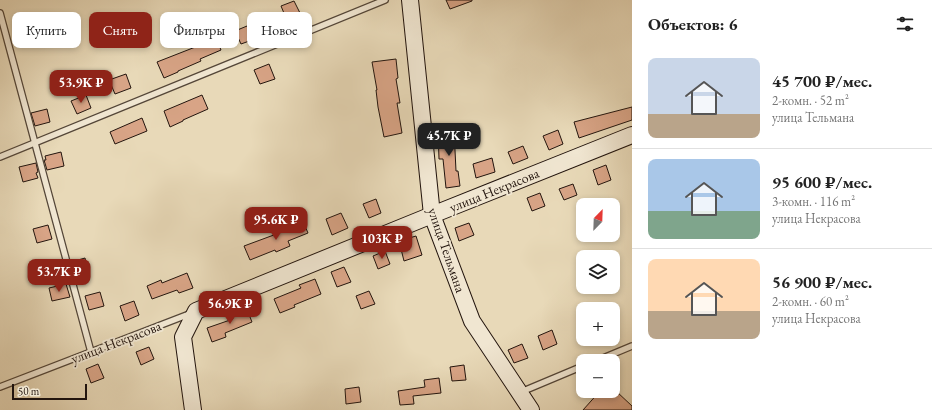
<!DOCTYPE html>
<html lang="ru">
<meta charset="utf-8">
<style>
body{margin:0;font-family:"EB Garamond",serif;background:#f2f2f2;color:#222;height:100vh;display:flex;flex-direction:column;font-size:15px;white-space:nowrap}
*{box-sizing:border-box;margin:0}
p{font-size:13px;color:#767676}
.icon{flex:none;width:22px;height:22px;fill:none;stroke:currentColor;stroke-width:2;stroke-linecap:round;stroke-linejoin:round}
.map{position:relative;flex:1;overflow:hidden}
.panel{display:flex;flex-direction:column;background:#fff;width:300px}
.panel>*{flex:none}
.guide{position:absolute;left:12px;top:12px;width:380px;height:36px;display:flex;gap:8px}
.needle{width:26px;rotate:23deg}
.buttons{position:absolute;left:576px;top:198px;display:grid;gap:8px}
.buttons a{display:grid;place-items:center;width:44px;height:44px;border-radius:8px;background:#fff;box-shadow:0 2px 6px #0003;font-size:20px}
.scale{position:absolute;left:12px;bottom:10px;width:75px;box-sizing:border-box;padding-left:4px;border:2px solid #23150e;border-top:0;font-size:11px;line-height:14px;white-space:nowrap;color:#23150e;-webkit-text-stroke:3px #f0e6d1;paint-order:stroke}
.price{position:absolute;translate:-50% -34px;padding:0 9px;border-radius:8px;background:#8f2418;color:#fff;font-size:13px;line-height:26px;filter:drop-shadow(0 1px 2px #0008)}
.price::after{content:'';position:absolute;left:50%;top:24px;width:12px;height:9px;margin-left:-6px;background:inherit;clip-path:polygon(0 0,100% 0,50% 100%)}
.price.selected{background:#222;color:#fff}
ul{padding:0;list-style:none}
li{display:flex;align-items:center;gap:12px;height:100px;padding:0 16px}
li+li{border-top:1px solid #e0e0e0}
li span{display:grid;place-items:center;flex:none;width:112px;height:80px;border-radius:8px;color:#555}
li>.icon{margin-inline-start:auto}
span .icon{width:48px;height:48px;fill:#fffc;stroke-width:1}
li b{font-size:17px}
h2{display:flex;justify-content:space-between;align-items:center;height:48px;padding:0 16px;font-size:17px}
.chip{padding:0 14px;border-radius:8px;background:#fff;box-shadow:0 2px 6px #0003;font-size:14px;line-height:36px}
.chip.selected{background:#8f2418;color:#fff}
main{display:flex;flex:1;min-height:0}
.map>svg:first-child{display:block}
</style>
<main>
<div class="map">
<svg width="632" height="410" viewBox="0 0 632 410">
<rect width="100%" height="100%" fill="#e8d9b8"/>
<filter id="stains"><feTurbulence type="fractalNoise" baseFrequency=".005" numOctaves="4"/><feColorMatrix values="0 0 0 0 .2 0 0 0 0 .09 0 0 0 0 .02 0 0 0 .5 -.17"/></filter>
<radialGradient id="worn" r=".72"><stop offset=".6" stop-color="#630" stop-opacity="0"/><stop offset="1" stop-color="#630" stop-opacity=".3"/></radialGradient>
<g fill="#d8a486" stroke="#23150e">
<polygon points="446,0 472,0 472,1 450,9"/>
<polygon points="294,1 300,13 286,18 281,6"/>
<polygon points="247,26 252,40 241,44 235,31"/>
<polygon points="215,36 221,50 200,59 201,61 178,71 178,72 164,78 157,62 203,44 202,41"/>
<polygon points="396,59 398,78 396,79 400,103 397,103 402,133 384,137 378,107 376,90 377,90 372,62"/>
<polygon points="269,64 275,79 260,84 254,70"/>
<polygon points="126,74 131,88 115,94 109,80"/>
<polygon points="86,95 91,108 77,114 71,101"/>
<polygon points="202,95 208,109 183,120 183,121 170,127 164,111"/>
<polygon points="632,107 632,120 579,138 574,122"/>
<polygon points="47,109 50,122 35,126 31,113"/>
<polygon points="142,118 147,131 115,144 110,132"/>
<polygon points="438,130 454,130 456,171 458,171 460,186 446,188 443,159 439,159"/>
<polygon points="558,130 563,144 549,150 543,136"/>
<polygon points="523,146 528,158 513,164 508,152"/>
<polygon points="61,152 64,166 47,170 44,160 46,160 45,156"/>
<polygon points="492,158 495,172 476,178 473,164"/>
<polygon points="36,163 38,172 36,173 38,178 23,182 19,167"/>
<polygon points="606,165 611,180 598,185 593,170"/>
<polygon points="573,184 577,195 564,200 559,189"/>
<polygon points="540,193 545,206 532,211 527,198"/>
<polygon points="376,199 381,213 369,218 363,204"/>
<polygon points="341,213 348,228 332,235 326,219"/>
<polygon points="302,219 308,233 288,241 290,246 276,252 275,250 250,260 244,246 290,229 288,225"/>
<polygon points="469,223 474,235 459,241 455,228"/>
<polygon points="48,225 52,239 37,243 33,229"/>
<polygon points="416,236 422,255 404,261 399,241"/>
<polygon points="385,251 390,264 378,269 373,256"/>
<polygon points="85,258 89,275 76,279 71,262"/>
<polygon points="344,267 351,282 337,287 331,272"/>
<polygon points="187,273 193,288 179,293 177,290 152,299 147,286 161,280 162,283"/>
<polygon points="315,279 321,294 294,305 295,307 280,313 274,299 301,288 299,285"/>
<polygon points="66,284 70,297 52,301 49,288"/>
<polygon points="369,291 375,304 361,309 356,296"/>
<polygon points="100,292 104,306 89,310 85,296"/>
<polygon points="134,301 139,315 125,321 120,306"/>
<polygon points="246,307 252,322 225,333 226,337 212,342 207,328 233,319 231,314"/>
<polygon points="552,330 557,344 543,350 538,336"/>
<polygon points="522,344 528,358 514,363 508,350"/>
<polygon points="149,347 154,359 141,365 136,352"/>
<polygon points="98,364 104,378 91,383 86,369"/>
<polygon points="464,365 466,380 452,381 450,367"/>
<polygon points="439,378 441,393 413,396 414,404 400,405 398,391 425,387 424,380"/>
<polygon points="359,387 361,402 346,404 345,389"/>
<polygon points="600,391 616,391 632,406 632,410 583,410"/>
</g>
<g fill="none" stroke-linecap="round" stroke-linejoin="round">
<defs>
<g id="lane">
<polyline points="0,13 91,352"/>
<polyline points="0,157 385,0"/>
<polyline points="596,361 632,346"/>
<polyline points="0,387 192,313"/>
<polyline points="521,392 583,366"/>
</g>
<g id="secondary">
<polyline points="410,0 432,215 472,321 531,410"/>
<polyline points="193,410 183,337 196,311 432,215 632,135"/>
</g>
</defs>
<use href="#lane" stroke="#544638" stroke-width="8"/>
<use href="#secondary" stroke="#23150e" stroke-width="18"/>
<use href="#lane" stroke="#f0e6d1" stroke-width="5.5"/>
<use href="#secondary" stroke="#f0e6d1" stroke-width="16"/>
</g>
<g text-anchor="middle" stroke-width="3.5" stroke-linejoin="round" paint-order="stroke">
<g font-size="14" fill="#23150e" stroke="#f0e6d1">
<text transform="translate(494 190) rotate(-22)" y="5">улица Некрасова</text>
<text transform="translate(447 250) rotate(71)" y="5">улица Тельмана</text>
<text transform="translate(116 342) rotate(-21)" y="5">улица Некрасова</text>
</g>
</g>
<rect width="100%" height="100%" filter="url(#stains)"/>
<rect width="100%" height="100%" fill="url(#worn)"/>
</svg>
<div class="buttons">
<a><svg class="needle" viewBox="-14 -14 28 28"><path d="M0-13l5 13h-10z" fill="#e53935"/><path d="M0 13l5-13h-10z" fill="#767676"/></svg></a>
<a><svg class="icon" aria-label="layers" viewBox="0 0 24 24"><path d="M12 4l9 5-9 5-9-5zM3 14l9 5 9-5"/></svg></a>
<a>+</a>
<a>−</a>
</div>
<div class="scale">50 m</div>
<b class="price" style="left:81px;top:104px">53.9K ₽</b>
<b class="price selected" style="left:449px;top:157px">45.7K ₽</b>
<b class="price" style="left:276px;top:241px">95.6K ₽</b>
<b class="price" style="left:382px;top:260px">103K ₽</b>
<b class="price" style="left:59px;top:293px">53.7K ₽</b>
<b class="price" style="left:230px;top:325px">56.9K ₽</b>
<div class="guide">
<a class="chip">Купить</a>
<a class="chip selected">Снять</a>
<a class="chip">Фильтры</a>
<a class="chip">Новое</a>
</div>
</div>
<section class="panel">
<h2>Объектов: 6<svg class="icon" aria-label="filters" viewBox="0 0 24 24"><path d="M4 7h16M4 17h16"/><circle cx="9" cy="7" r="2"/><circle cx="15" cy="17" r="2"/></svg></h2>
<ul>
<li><span style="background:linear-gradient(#c9d6e8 70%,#b9a48a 0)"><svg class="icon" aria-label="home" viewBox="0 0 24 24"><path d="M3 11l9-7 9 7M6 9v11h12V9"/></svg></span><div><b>45 700 ₽/мес.</b><p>2-комн. · 52 m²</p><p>улица Тельмана</p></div></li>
<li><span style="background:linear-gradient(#a9c7e8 65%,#7fa58c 0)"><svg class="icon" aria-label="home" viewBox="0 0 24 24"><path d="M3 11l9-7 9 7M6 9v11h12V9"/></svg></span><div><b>95 600 ₽/мес.</b><p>3-комн. · 116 m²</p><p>улица Некрасова</p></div></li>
<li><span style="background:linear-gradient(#ffd9b3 65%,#b9a48a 0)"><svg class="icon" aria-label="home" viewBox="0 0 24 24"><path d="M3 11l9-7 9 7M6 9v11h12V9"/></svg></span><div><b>56 900 ₽/мес.</b><p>2-комн. · 60 m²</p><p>улица Некрасова</p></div></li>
</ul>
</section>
</main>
